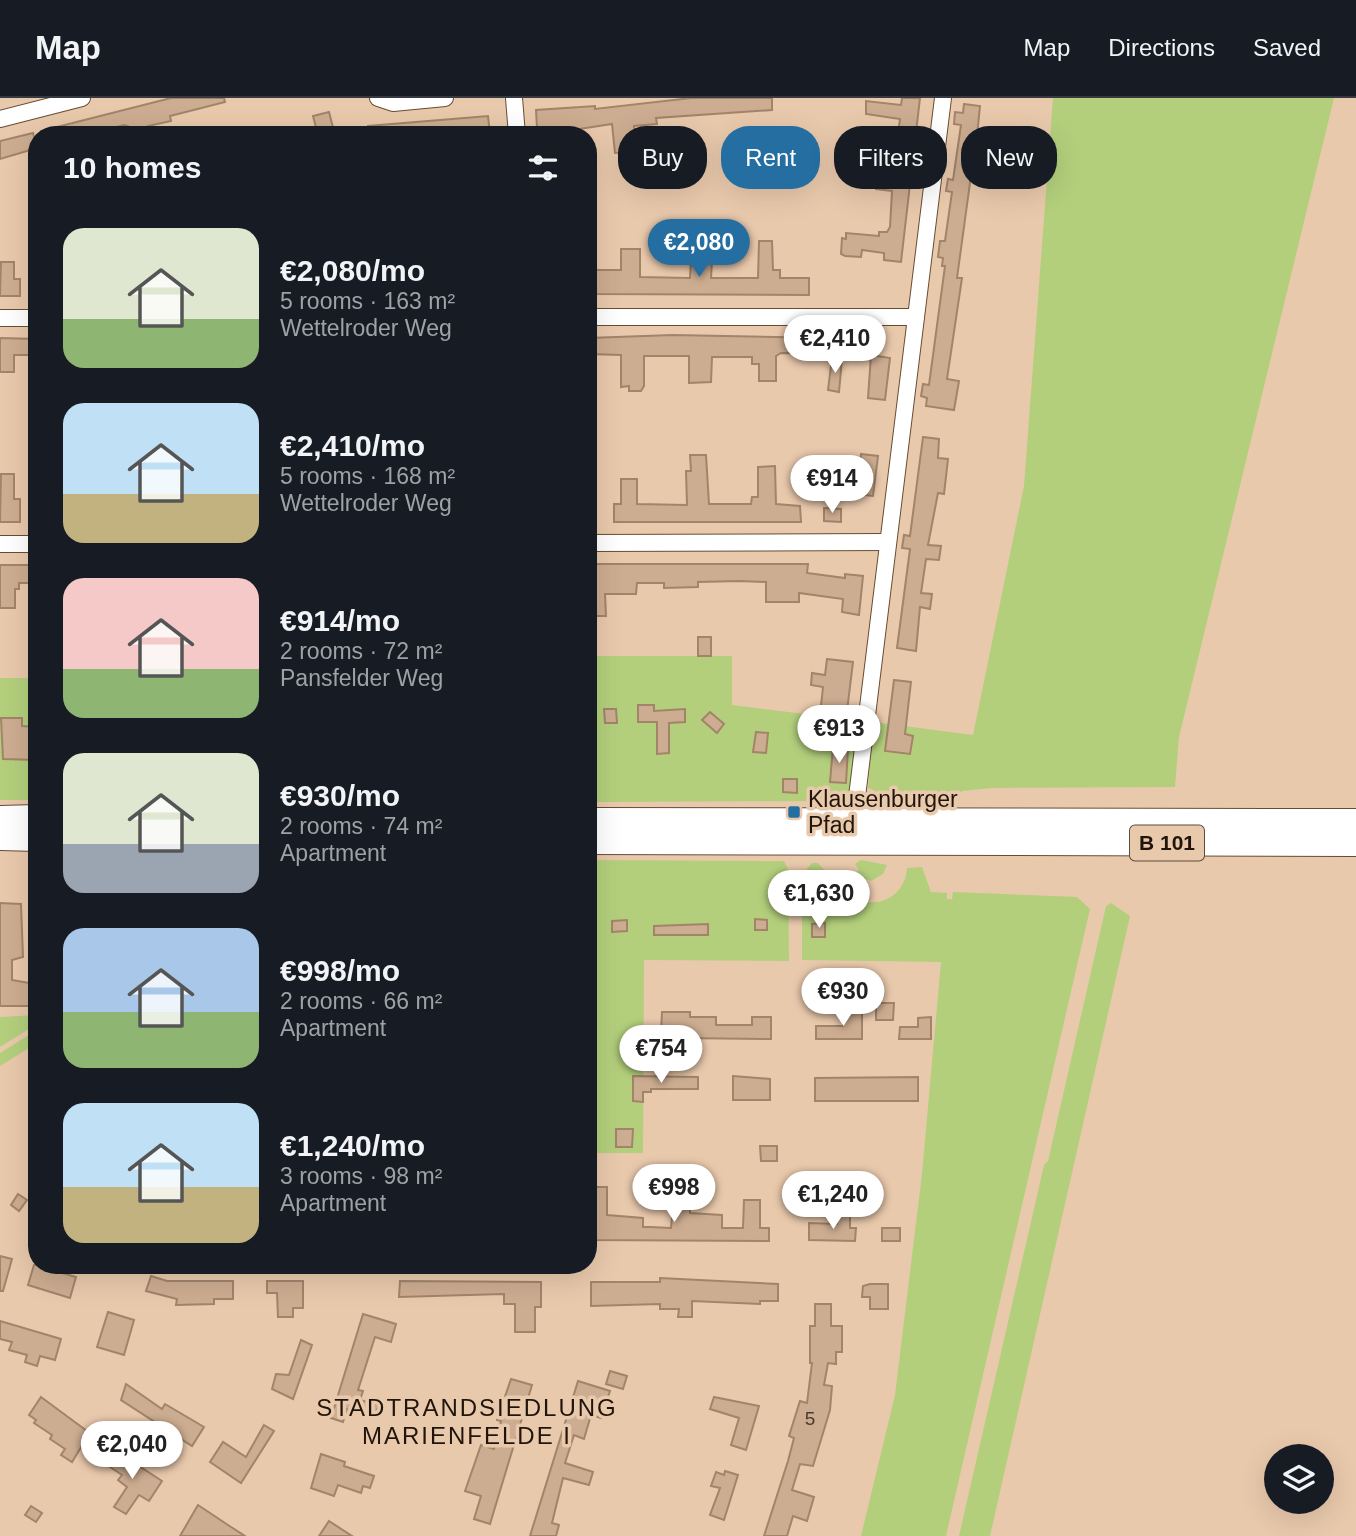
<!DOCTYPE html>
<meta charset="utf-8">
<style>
body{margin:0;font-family:Arial,sans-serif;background:#20242c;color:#f1f3f6;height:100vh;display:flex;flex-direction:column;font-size:26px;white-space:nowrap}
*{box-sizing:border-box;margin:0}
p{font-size:23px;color:#9ea1a6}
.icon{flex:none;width:38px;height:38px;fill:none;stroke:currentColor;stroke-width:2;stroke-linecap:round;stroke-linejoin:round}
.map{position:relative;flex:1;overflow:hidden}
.side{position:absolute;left:28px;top:28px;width:569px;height:1148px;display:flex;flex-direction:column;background:#171b24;border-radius:28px;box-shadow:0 7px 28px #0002}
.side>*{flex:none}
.banner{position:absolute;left:618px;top:28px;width:632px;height:63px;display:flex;gap:14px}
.controls{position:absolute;left:1264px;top:1346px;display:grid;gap:14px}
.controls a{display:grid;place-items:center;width:70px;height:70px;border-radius:50%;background:#171b24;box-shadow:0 7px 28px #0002;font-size:35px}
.price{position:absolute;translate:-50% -60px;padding:0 16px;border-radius:24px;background:#fff;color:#222;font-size:23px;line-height:46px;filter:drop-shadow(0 2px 4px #0008)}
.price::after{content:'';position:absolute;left:50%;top:42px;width:21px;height:16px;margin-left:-10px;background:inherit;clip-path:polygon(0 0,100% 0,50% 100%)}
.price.current{background:#256ea1;color:#fff}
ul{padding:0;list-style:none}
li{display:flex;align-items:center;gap:21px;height:175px;padding:0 35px}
li span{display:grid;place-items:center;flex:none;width:196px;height:140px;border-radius:21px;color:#555}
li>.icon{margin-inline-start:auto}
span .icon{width:84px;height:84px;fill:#fffc;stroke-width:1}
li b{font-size:30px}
h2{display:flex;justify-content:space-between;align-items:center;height:84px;padding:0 35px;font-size:30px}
.pill{padding:0 24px;border-radius:28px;background:#171b24;box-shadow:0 7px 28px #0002;font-size:24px;line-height:63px}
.pill.current{background:#256ea1;color:#fff}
header{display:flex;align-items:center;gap:42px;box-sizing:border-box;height:98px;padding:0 35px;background:#171b24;border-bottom:2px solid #363941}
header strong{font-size:33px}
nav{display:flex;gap:38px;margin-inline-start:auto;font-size:24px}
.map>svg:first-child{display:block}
</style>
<header>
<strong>Map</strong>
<nav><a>Map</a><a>Directions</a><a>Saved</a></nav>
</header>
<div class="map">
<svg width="1356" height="1438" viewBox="0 0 1356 1438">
<rect width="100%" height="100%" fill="#e9c9ac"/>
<g fill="#b3cf7c">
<polygon points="1053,0 1334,0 1179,639 1175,689 992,690 962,693 950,704 882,704 875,702 876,693 868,690 873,624 973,637 1024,388"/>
<polygon points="588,558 732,558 732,607 860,623 851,698 845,703 588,704"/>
<rect x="0" y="580" width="37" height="122"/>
<polygon points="588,762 784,763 788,771 789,863 644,862 643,1055 588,1055"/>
<polygon points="861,762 887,767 883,776 871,783 853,776 859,772 855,766"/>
<path d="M 812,765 L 818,765 L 830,778 L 837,794 L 844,789 C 865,817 905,804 907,770 L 922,769 L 931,794 L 947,795 L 947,801 L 952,801 L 953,794 L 1077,799 L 1090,811 L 946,1438 L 861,1438 L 895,1297 L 922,1076 L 941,864 L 802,862 L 802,786 L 807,786 L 807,771 Z"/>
<polygon points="1111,805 1130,818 990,1438 959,1438 1044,1067 1048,1063 1106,808"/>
<polygon points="37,917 37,926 0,949 0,919"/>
<polygon points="37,932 37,945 0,968 0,955"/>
</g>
<g fill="#cdad91" stroke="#a28469" stroke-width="2">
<polygon points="171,0 224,0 225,4 170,18 171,23 148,28 150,37 130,37 128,28 124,27 85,37 41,37 41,33"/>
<polygon points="691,0 772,0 772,12 656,20 657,26 634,28 636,53 615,55 612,26 566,33 566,37 546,37 545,29 537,30 536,12 595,8 595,11"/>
<polygon points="902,0 920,0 901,164 884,162 884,155 862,152 861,159 845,158 841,156 842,140 846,141 846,135 879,138 879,134 887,134 890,129 892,93 876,91 876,86 863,84 865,68 894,67 900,21 866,16 866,3 901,7"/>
<polygon points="964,6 980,8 976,48 1000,50 998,66 973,63 957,180 962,180 947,281 959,283 954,312 926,308 927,300 921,298 923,286 929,287 945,168 942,168 943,160 938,159 940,143 945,143 952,94 946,93 948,81 953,82 961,27 954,26 955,14 963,15"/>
<polygon points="329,14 335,37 318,37 313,18"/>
<polygon points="488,18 490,36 482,37 368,37 368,28"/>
<polygon points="760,33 761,49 750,49 749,34"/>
<polygon points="33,35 37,50 0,61 0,43"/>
<polygon points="759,143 772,143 773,172 780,172 780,180 809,180 809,197 595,196 596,172 621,172 621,151 640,151 640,179 690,180 691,163 712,163 711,180 758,180"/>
<polygon points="1,164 14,164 14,181 20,181 20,198 0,198"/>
<polygon points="673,237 825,240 825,256 781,255 776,258 776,283 759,283 759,266 752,266 752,259 712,259 711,284 689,285 689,258 644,258 644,288 641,293 629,293 629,288 621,289 621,257 588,256 588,240"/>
<polygon points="0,240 37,241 37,257 14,257 14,274 0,274"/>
<polygon points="871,257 890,260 885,302 868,300"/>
<polygon points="832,260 842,261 839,294 828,292"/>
<polygon points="923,339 939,341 938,360 948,361 944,396 938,395 928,447 941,448 939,462 926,461 921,495 932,496 930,511 920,509 916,553 897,550 910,451 902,450 904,437 910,438"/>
<polygon points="861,356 878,358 873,398 855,396 857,381 852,380 854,364 860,365"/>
<polygon points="690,357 706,357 709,406 751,406 752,399 758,399 758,369 775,368 776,406 800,408 801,424 614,424 614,406 621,406 621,381 637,381 637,406 687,407 686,373 691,373"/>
<polygon points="1,376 14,376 14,401 20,401 20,424 0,424"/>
<polygon points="824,410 841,411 841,424 824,423"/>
<polygon points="588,466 808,466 807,475 845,480 845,476 863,478 859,517 842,514 843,501 799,495 799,504 766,504 766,484 740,483 698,484 698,489 664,490 664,485 637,485 636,496 605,496 606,518 590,518"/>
<polygon points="0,467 37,467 37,485 19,485 19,491 15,491 15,510 0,510"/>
<rect x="698" y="539" width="13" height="19"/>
<polygon points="827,561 853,564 846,621 820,617 823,589 811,587 812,575 825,577"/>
<polygon points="894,582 911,584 905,636 913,638 910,656 885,653"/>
<polygon points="638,607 654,607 654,613 685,611 685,624 669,625 669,655 657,656 657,624 638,624"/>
<polygon points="604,611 616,611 617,625 605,625"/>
<polygon points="710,614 724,626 717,635 702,622"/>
<polygon points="1,620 22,620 22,628 37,629 37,662 3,661"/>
<polygon points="756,634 768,635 766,655 753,654"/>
<polygon points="833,649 848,651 846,685 830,684"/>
<polygon points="783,681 797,681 797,695 783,694"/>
<polygon points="0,805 21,806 23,859 12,862 12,882 35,886 30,908 0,908"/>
<polygon points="755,821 767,822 767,832 755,832"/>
<polygon points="627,822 627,833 612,834 612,823"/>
<polygon points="825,825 825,839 812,839 812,826"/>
<polygon points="708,826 708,837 654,837 654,828"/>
<polygon points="876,905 894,905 893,922 876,922"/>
<polygon points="843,912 862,913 862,941 816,941 816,928 843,928"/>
<polygon points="662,914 690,914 690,919 716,919 716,927 752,927 752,919 771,919 771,941 678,940 661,935"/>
<polygon points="931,919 931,941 899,941 900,929 918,929 918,920"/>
<polygon points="633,978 698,979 698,991 651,991 651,994 643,994 643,1004 633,1003"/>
<polygon points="733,978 770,981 770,1002 733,1002"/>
<polygon points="918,979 918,1003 815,1003 815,980"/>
<polygon points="616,1031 633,1031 632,1049 616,1049"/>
<polygon points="760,1048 777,1048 777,1063 761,1063"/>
<polygon points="593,1089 607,1089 607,1117 643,1120 643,1129 650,1129 671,1130 673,1106 679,1105 679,1101 690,1101 690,1115 722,1117 722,1130 743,1130 744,1102 760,1102 760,1130 769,1130 769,1143 588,1142 588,1117 593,1117"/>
<polygon points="18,1096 27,1102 19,1113 11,1107"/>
<polygon points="837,1117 850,1118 850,1130 856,1130 855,1143 809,1142 809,1125 837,1126"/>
<rect x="882" y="1130" width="18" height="13"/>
<polygon points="0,1158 12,1161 3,1193 0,1193"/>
<polygon points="34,1167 54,1167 52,1172 76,1179 70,1200 28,1187"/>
<polygon points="151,1178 167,1183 233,1183 233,1201 214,1201 214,1206 176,1207 177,1201 146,1193"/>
<polygon points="660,1180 778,1186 778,1203 760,1203 760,1206 692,1203 692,1219 678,1219 679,1211 660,1211 660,1206 591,1208 591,1184 660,1184"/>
<polygon points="267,1183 303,1183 303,1210 293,1210 293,1219 278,1219 277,1195 267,1195"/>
<polygon points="400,1183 541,1184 541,1209 535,1209 535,1234 515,1234 515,1206 504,1206 504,1196 399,1199"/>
<polygon points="870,1186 888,1186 888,1211 870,1211 870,1199 862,1199 863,1188"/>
<polygon points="815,1206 831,1206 831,1228 842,1228 842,1254 836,1254 836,1266 828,1265 824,1287 832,1288 830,1312 813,1368 800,1366 792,1392 814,1399 807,1423 793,1418 787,1438 764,1438 788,1363 794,1340 789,1338 800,1303 807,1305 812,1265 810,1265 810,1228 815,1228"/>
<polygon points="108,1214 134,1222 124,1257 97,1249"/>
<polygon points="363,1216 396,1226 391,1244 375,1239 358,1292 363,1293 360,1302 379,1307 374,1320 347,1311 343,1324 331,1320"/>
<polygon points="0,1223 61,1241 55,1262 40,1258 37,1268 25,1264 27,1257 9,1252 12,1244 0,1241"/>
<polygon points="301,1242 312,1247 293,1301 272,1291 276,1276 289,1277"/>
<polygon points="610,1273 627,1278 623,1291 606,1286"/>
<polygon points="511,1281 532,1287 490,1426 474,1421 481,1398 465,1393 481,1347 494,1351 501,1323 497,1322"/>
<polygon points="578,1283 610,1293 601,1320 591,1317 584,1341 574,1337 565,1365 593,1374 589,1387 563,1380 552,1425 559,1427 556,1438 530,1438"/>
<polygon points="126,1286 162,1311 165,1306 204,1329 192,1348 121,1302"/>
<polygon points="41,1299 95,1339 88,1349 83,1346 72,1364 61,1357 65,1351 50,1341 52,1337 34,1325 36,1322 29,1317"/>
<polygon points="714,1299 759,1308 746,1352 731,1347 739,1320 710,1311"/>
<polygon points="264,1327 274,1333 241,1385 210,1364 223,1344 246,1359"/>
<polygon points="113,1351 162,1383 149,1403 139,1397 126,1416 114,1409 127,1389 118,1382 122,1377 104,1365"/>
<polygon points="321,1356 345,1364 344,1368 374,1378 370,1390 363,1388 361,1395 338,1387 334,1398 311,1390"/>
<polygon points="725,1373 738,1377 724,1422 710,1417 720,1390 711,1388 716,1374 724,1377"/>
<polygon points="198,1407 228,1427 245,1438 180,1438"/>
<polygon points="31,1408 42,1415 36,1424 25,1417"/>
<polygon points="329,1423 352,1438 319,1438"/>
</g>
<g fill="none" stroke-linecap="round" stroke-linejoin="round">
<defs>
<g id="minor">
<polyline points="378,0 393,5 445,0"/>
<polyline points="514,0 517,37"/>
<polyline points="0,21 82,0"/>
<polyline points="588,219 916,219"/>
<polyline points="0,220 37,220"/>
<polyline points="588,445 887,444"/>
<polyline points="0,446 37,446"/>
<polyline points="854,723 943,0"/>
</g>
<g id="primary">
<polyline points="0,720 37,719"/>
<polyline points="588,722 1356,723"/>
<polyline points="0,740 37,741"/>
<polyline points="588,744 1356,746"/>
</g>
</defs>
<use href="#minor" stroke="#674c33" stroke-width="18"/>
<use href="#primary" stroke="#674c33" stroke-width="26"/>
<use href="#minor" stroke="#fff" stroke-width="16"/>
<use href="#primary" stroke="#fff" stroke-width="24"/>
</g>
<rect fill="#256ea1" stroke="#e9c9ac" stroke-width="2.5" x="787" y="707" width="14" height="14" rx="3.5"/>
<g text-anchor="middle" stroke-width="7" stroke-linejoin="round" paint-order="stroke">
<g font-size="19" fill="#4c3b2c">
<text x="810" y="1327">5</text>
</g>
<rect fill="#e9c9ac" stroke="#5d4b3b" stroke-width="2" x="1130" y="727.5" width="74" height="35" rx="5"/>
<g font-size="21" font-weight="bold" fill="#21150b">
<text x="1167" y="752">B 101</text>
</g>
<g font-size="23" fill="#21150b" stroke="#e9c9ac" text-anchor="start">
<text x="808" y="709">Klausenburger<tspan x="808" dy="26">Pfad</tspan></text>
</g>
<g font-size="24" letter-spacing="2" fill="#21150b" stroke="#e9c9ac">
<text x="467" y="1318">STADTRANDSIEDLUNG<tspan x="467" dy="28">MARIENFELDE I</tspan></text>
</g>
</g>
</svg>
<div class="controls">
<a><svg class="icon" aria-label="layers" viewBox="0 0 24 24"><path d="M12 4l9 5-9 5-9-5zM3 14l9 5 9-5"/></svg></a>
</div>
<b class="price current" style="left:699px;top:181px">€2,080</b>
<b class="price" style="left:835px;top:277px">€2,410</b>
<b class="price" style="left:832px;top:417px">€914</b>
<b class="price" style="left:839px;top:667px">€913</b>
<b class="price" style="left:819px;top:832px">€1,630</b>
<b class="price" style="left:843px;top:930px">€930</b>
<b class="price" style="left:661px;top:987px">€754</b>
<b class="price" style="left:674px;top:1126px">€998</b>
<b class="price" style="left:833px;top:1133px">€1,240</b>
<b class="price" style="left:132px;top:1383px">€2,040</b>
<div class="banner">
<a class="pill">Buy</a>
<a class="pill current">Rent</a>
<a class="pill">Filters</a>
<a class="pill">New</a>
</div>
<section class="side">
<h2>10 homes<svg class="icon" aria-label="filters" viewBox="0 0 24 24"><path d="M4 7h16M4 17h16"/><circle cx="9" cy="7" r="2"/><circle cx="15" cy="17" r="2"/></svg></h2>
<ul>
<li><span style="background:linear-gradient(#dfe7d0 65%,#8fb573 0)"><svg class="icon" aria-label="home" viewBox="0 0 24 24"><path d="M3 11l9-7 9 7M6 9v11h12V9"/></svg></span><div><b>€2,080/mo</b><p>5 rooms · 163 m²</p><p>Wettelroder Weg</p></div></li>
<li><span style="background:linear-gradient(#bfe0f5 65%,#c2b280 0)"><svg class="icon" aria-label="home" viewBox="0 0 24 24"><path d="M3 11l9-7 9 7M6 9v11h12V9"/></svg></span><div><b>€2,410/mo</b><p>5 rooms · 168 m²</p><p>Wettelroder Weg</p></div></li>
<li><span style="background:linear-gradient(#f6c9c9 65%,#8fb573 0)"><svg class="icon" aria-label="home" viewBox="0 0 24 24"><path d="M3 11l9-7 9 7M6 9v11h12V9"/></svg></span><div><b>€914/mo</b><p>2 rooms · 72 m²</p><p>Pansfelder Weg</p></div></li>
<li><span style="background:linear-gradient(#dfe7d0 65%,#9aa5b1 0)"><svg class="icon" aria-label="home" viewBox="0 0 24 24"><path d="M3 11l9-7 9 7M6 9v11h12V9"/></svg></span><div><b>€930/mo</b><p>2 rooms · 74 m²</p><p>Apartment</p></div></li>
<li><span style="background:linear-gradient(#a9c7e8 60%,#8fb573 0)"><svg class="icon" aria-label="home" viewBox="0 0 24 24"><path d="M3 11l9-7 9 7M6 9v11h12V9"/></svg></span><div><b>€998/mo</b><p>2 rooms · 66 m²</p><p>Apartment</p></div></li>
<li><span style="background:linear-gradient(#bfe0f5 60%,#c2b280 0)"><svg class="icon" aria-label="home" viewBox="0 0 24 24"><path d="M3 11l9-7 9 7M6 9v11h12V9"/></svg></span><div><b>€1,240/mo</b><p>3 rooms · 98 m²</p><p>Apartment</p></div></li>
</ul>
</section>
</div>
